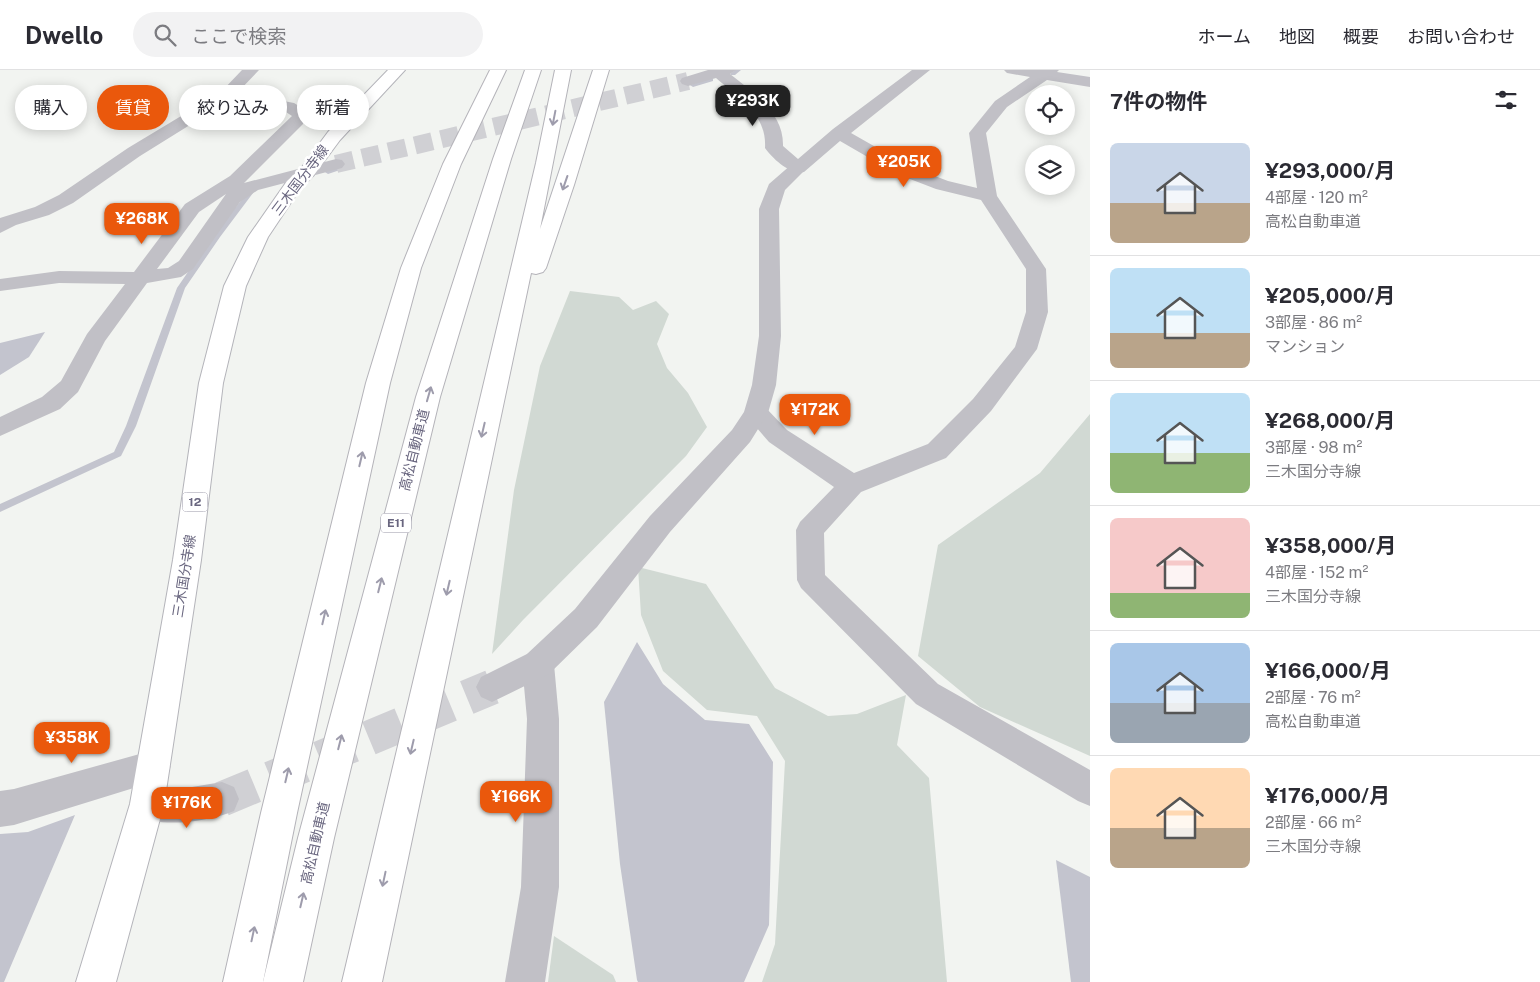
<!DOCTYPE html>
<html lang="ja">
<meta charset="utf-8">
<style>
body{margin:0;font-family:"Public Sans","Noto Sans JP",sans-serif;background:#f2f2f3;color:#2b2b33;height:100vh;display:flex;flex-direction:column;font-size:19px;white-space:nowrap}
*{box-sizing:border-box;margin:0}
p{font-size:16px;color:#7c7c81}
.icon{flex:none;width:28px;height:28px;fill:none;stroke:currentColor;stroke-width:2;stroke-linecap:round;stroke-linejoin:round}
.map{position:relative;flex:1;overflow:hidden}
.sheet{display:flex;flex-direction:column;background:#fff;width:450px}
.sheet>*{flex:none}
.guide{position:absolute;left:15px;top:15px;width:475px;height:45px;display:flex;gap:10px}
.fabs{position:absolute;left:1025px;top:15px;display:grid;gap:10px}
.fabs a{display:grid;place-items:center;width:50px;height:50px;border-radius:50%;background:#fff;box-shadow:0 2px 12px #0003;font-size:25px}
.price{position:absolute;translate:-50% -42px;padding:0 11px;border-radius:10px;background:#ea580c;color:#fff;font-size:16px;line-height:32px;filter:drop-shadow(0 1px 2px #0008)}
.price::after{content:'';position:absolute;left:50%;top:30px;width:15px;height:11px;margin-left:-8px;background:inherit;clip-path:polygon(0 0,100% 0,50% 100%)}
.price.active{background:#222;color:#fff}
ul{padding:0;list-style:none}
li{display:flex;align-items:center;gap:15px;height:125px;padding:0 20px}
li+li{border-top:1px solid #e1e1e2}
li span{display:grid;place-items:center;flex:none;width:140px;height:100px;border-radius:8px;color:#555}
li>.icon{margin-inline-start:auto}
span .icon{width:60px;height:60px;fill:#fffc;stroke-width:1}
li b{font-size:21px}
h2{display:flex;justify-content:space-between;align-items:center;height:60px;padding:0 20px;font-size:21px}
.chip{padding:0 18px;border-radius:22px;background:#fff;box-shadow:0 2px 12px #0003;font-size:18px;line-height:45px}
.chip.active{background:#ea580c;color:#fff}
header{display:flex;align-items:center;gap:30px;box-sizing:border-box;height:70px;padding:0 25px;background:#fff;border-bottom:1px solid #e1e1e2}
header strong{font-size:24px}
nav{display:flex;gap:28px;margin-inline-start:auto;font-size:18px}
.search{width:350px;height:45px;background:#f2f2f3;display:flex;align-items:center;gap:12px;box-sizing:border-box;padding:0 18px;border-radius:28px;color:#7c7c81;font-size:19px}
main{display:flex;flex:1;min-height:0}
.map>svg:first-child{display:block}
</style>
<header>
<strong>Dwello</strong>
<div class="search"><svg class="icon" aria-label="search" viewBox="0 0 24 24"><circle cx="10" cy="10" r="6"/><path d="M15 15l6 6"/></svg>ここで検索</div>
<nav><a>ホーム</a><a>地図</a><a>概要</a><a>お問い合わせ</a></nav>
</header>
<main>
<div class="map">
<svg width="1090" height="912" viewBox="0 0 1090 912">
<rect width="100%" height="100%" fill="#f2f4f1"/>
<g fill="#d1d9d3">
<polygon points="570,221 619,227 633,240 656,231 669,244 657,274 667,298 688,323 707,357 686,386 523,550 492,584 514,420 540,296"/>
<polygon points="1090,344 1090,686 980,637 918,586 938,475 1040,403"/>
<polygon points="638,497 706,514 775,618 828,646 857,644 906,625 897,675 929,708 947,912 762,912 775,874 785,691 757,646 707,640 663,601 641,545"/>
<polygon points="554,866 613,905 616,912 548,912"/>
</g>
<g fill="#c3c4ce">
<polygon points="45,262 29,287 0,305 0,273"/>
<polygon points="637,572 663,614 705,650 749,654 773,692 769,855 744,912 638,912 637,910 620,794 604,632"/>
<polygon points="75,745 4,912 0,912 0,764 28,762"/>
<polygon points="1056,790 1090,807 1090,912 1071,912"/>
</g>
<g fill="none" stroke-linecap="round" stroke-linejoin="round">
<g fill="#c3c4ce" fill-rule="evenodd">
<polygon points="735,0 741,0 735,5 731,5 730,4"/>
<polygon points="711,8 713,9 713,11 693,17 690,15"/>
<polygon points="338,97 340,98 340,100 328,104 325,102"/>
<polygon points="248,122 253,123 220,167 185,218 136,356 121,386 0,442 0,434 114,382 126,356 177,218 214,164"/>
</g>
<polyline stroke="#d0d0d4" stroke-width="18" stroke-dasharray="18 9" stroke-linecap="butt" points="336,94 688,11"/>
<polyline stroke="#d0d0d4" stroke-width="35" stroke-dasharray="35 18" stroke-linecap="butt" points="222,729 492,617"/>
<defs>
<polygon id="primary" points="388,0 405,0 340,70 314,105 300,119 268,167 246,216 223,313 201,490 164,734 116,912 76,912 130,734 173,490 199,313 224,216 248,167 287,111 302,97 328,62"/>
<g id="motorway">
<polygon points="490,0 506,0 461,94 421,198 390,313 297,743 263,912 223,912 261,743 366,313 401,198 443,94"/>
<polygon points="525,0 541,0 511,89 440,327 334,768 303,912 263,912 298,768 416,327 493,89"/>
<polygon points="555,0 571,0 540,159 593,0 609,0 574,115 546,198 543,202 536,204 531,203 382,912 342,912 536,93"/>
</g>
</defs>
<use href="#primary" stroke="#b4b4ba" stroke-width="2"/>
<use href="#motorway" stroke="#b4b3b9" stroke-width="2"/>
<g fill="#c1c0c6" fill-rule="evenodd">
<path d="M 242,0 L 259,0 L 238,22 L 294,33 L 307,41 L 328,45 L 355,46 L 357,50 L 355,54 C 339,58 322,54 306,51 L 244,113 L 336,89 L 342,90 L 345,94 L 342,98 L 258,120 L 240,132 L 193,199 L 181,207 L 147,213 L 105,271 L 78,322 L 60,339 L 0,366 L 0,347 L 42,327 L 61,311 L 87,264 L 125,214 L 59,213 L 0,221 L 0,209 L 59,201 L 134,202 L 185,134 L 230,106 L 292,46 L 283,40 L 230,30 L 140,86 L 73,133 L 49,145 L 16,155 L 0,163 L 0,148 L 35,137 L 59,125 L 128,78 L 221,22 ZM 226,124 L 179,191 L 168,198 L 157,199 L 199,142 Z"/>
<path d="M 736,0 L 730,4 C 754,23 784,43 783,76 L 798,89 L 833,59 L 912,0 L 930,0 L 851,63 L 909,96 L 948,111 L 977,118 L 969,63 L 995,31 L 1030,7 L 1007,3 L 1004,0 L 1059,0 L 1057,2 L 1090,7 L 1090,17 L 1047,10 L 1007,37 L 986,63 L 997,126 L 1046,199 L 1048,242 L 1037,279 L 991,341 L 946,388 L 861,422 L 824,463 L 825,505 L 938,614 L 1090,700 L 1090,736 L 1078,731 L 916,634 L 801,518 L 797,510 L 796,460 L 800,452 L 834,417 L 769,372 L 744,343 L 747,337 L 756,334 L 765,337 L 787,360 L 854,403 L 928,374 L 973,329 L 1015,277 L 1026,242 L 1026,199 L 981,130 L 936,119 L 897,104 L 840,71 L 804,102 C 790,105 773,89 765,78 C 767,44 739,28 716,8 L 688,16 L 682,14 L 680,11 L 682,8 L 708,0 Z"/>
<polygon points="538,580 549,584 554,594 559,649 559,817 545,912 505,912 521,817 527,649 522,594 527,584"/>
<polygon points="154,680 166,684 171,696 166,708 14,755 0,757 0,721 14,719"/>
</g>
<g fill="#c1c0c6" fill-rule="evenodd">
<polygon points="798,93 804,94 807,98 785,120 779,139 781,266 776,315 768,343 750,372 670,462 597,557 549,604 492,632 481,627 476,617 481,607 527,584 575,539 650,446 732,360 744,342 752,315 759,266 759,139 769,114 792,94"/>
<path d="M 222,712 L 234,717 L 239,729 L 234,741 C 207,752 162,758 135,746 L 130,734 L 135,722 L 147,717 L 192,717 Z"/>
</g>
<use href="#primary" fill="#fff" fill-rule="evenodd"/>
<use href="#motorway" fill="#fff" fill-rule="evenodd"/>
</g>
<defs><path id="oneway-shaft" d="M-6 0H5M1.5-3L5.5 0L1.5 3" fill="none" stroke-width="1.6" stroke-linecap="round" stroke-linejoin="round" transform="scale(1.25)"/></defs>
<g stroke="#9e9cac">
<use href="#oneway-shaft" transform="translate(554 48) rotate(101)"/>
<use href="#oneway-shaft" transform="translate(565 113) rotate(109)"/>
<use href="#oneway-shaft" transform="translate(429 324) rotate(-74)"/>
<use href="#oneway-shaft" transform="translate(483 360) rotate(103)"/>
<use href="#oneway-shaft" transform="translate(361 389) rotate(-77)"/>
<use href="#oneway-shaft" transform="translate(380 515) rotate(-76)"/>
<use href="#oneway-shaft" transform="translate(448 518) rotate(103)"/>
<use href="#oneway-shaft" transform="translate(324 547) rotate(-77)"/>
<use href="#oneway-shaft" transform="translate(340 672) rotate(-76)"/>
<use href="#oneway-shaft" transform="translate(412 677) rotate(103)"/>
<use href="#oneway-shaft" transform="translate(287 705) rotate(-77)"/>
<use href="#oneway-shaft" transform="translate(384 809) rotate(102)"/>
<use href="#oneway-shaft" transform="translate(302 830) rotate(-77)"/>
<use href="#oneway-shaft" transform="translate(253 864) rotate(-78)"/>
</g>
<g text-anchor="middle" stroke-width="5" stroke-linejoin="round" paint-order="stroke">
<g fill="#fff" stroke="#9694a5" stroke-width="1">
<rect x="182.5" y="422.5" width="25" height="19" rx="4"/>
<rect x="381" y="443.5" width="30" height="19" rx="4"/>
</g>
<g font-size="12" font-weight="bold" fill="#69667f">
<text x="195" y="436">12</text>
<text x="396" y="457">E11</text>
</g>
<g font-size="14" fill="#69667f" stroke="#fff">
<text transform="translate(300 110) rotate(-53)" y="5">三木国分寺線</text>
<text transform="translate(414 380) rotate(-76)" y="5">高松自動車道</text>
<text transform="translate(184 506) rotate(-81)" y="5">三木国分寺線</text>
<text transform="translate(315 773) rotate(-77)" y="5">高松自動車道</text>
</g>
</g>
</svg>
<div class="fabs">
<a><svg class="icon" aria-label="locate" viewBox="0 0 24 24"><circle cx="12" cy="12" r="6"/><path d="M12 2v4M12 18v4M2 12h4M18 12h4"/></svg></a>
<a><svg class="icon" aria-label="layers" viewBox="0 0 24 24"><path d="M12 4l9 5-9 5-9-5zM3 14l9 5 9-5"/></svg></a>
</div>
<b class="price active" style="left:753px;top:57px">¥293K</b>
<b class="price" style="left:904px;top:118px">¥205K</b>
<b class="price" style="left:142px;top:175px">¥268K</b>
<b class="price" style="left:815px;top:366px">¥172K</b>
<b class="price" style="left:72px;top:694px">¥358K</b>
<b class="price" style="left:516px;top:753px">¥166K</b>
<b class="price" style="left:187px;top:759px">¥176K</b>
<div class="guide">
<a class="chip">購入</a>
<a class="chip active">賃貸</a>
<a class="chip">絞り込み</a>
<a class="chip">新着</a>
</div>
</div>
<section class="sheet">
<h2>7件の物件<svg class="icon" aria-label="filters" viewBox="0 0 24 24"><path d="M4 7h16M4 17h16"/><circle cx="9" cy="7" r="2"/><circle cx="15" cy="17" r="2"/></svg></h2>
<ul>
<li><span style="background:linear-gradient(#c9d6e8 60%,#b9a48a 0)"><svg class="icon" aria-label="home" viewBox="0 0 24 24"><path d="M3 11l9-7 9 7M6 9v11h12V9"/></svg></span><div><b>¥293,000/月</b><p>4部屋 · 120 m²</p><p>高松自動車道</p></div></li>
<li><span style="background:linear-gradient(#bfe0f5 65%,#b9a48a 0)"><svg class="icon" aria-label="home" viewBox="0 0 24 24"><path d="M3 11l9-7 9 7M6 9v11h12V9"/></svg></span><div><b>¥205,000/月</b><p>3部屋 · 86 m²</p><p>マンション</p></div></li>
<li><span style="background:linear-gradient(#bfe0f5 60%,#8fb573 0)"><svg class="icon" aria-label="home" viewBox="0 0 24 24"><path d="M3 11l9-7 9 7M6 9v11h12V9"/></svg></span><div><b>¥268,000/月</b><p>3部屋 · 98 m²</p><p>三木国分寺線</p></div></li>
<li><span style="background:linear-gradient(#f6c9c9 75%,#8fb573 0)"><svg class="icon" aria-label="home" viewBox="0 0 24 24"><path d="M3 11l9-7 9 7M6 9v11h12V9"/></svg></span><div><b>¥358,000/月</b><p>4部屋 · 152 m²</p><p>三木国分寺線</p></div></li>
<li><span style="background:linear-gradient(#a9c7e8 60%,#9aa5b1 0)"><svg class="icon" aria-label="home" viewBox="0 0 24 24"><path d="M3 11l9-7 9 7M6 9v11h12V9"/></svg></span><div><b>¥166,000/月</b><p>2部屋 · 76 m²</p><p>高松自動車道</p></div></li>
<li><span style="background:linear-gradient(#ffd9b3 60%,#b9a48a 0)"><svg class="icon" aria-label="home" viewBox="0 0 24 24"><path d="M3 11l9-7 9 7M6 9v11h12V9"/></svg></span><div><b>¥176,000/月</b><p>2部屋 · 66 m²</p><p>三木国分寺線</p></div></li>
</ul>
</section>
</main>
